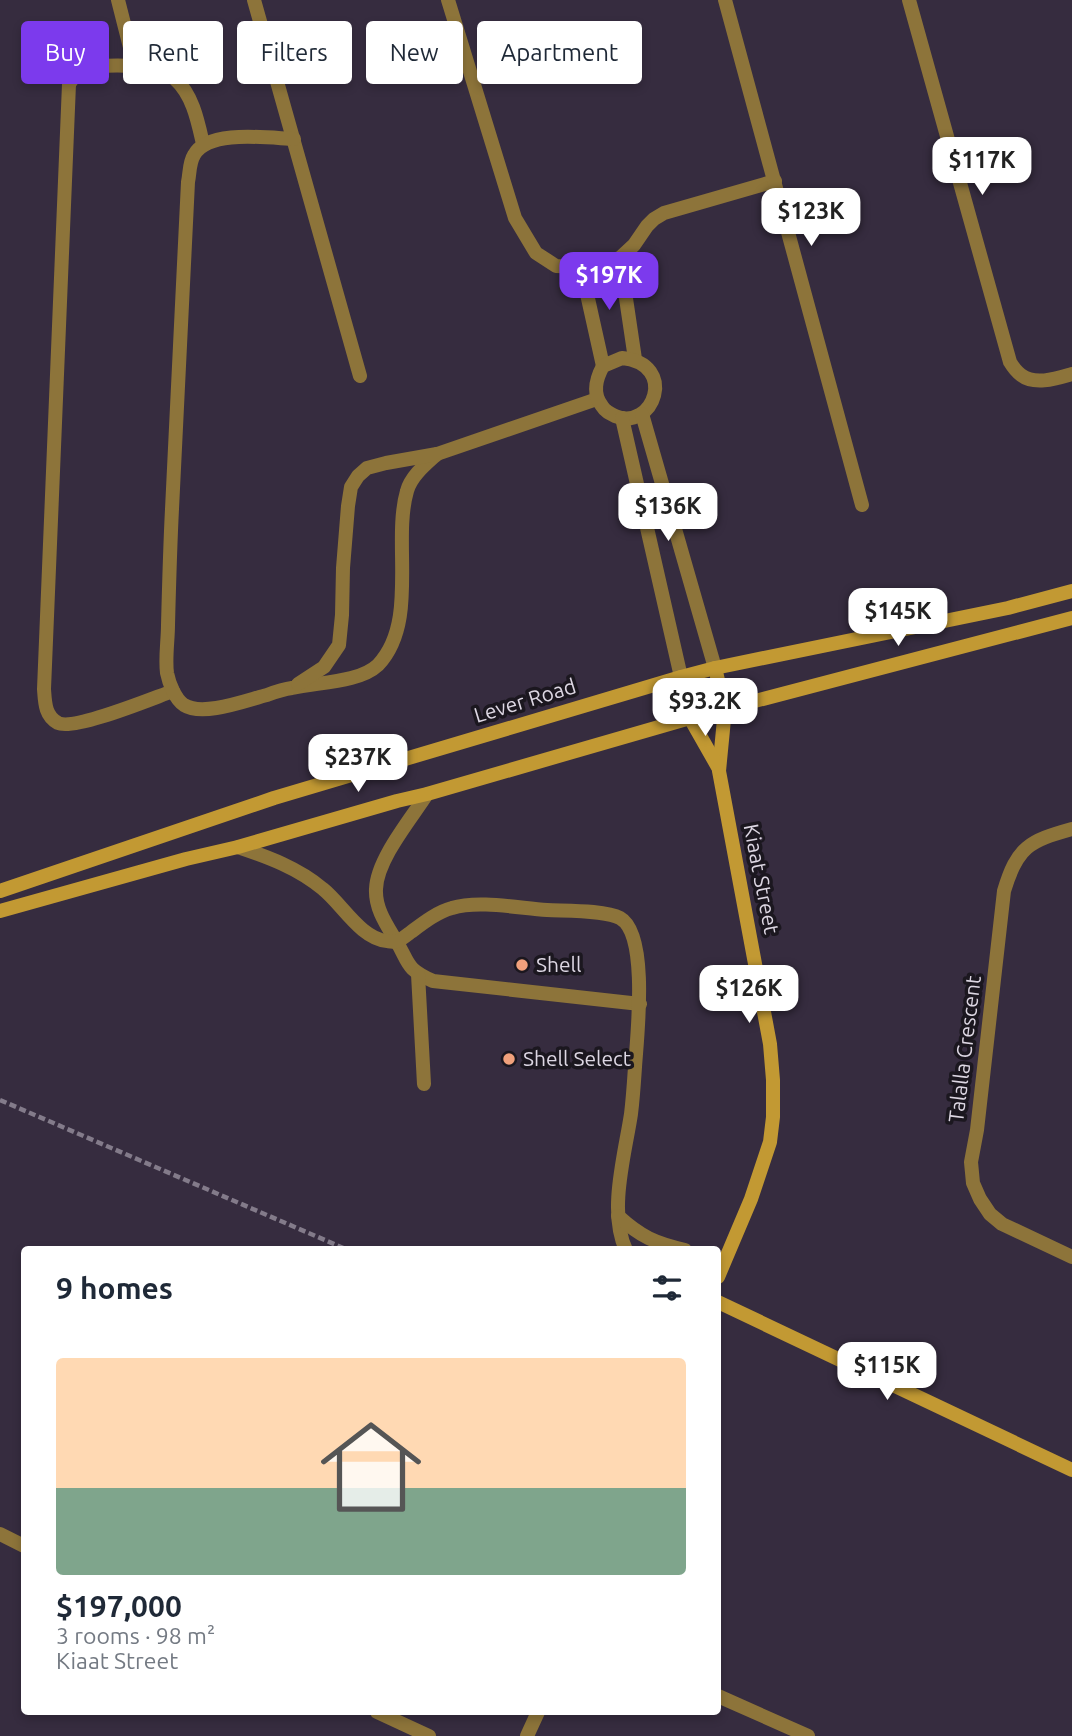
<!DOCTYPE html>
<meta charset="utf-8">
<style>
body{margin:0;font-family:Ubuntu,sans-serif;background:#f6f6f7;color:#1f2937;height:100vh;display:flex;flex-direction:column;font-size:26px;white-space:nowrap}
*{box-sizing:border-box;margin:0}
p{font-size:23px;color:#747a83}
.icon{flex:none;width:38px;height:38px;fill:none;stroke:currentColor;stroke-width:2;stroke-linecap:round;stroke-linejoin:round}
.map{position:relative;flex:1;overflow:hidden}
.side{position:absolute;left:21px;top:1246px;width:700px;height:469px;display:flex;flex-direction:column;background:#fff;border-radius:7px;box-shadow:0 4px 10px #0003}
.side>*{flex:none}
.top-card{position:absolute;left:21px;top:21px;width:700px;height:63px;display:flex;gap:14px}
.price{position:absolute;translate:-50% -60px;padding:0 16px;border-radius:14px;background:#fff;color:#222;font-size:23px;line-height:46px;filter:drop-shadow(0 2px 4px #0008)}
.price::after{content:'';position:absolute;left:50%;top:42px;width:21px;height:16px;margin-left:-10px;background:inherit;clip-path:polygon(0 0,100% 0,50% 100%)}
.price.current{background:#7c3aed;color:#fff}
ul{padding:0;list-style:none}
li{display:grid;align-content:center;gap:14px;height:371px;padding:0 35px}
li+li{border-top:2px solid #e0e1e3}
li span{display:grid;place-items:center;height:217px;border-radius:7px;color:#555}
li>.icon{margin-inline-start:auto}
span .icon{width:126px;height:126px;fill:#fffc;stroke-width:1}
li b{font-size:30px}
h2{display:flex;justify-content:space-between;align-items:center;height:84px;padding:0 35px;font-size:30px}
.pill{padding:0 24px;border-radius:7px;background:#fff;box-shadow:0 4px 10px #0003;font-size:24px;line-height:63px}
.pill.current{background:#7c3aed;color:#fff}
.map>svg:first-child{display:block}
</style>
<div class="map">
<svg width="1072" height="1736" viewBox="0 0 1072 1736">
<rect width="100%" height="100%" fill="#362c3f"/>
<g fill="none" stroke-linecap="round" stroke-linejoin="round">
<polyline stroke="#837b8a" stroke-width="4.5" stroke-dasharray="7 3.5" stroke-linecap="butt" points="0,1100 348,1250"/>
<g stroke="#8d743a" stroke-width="14">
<polyline points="118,0 135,67"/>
<polyline points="254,0 360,376"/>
<path d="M 75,30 L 69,84 L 44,689 C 45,703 45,716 58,723 C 74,731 153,698 173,691"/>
<path d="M 69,84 C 74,77 77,73 85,70 C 100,63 152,65 167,72 C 170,74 173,76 175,79 C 193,95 198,122 203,144"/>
<path d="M 294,139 C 269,138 208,129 194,155 C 189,163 190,173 188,182 C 183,291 177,400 172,509 C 170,548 169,586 168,625 C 168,640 165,658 167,673 C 169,683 175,699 184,705 C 203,717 247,700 267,695 C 275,692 284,689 292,688 C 317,682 359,683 378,665 C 419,622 392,542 407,491 C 411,476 426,464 437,454"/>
<polyline points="298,684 324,667 339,645 342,615 343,568 348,506 351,487 358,476 367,468 386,463 437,454 597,399"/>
<path d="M 427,794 C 411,819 377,859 376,889 C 375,908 386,924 395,939 C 410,963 404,968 433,981 L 640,1004"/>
<path d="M 238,847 C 268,857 298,868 323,889 C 342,904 361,939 387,941 C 389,942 396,942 398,941 C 402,939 407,935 411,932 C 423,923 437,912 452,908 C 478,900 518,908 547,910 C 565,911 605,910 620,918 C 649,934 637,1037 635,1067 C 634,1082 633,1098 631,1114 C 625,1154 608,1212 626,1250"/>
<polyline points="418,974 424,1084"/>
<path d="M 618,1216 C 641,1237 655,1243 685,1250"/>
</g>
<g stroke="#8d743a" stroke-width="14">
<polyline points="448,0 515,218 536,253 556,266 581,267 620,258 634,245 647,226 654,219 664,213 775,181"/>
<polyline points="725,0 862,505"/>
<path d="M 909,0 L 1010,362 C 1013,367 1017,372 1021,375 C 1035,386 1058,378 1072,374"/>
<polyline points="620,258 635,359"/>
<polyline points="581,267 603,366"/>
<path d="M 622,358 C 679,364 653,432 615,416 C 609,413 605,411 602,406 C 592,393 596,379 603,366 Z"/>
<polyline points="642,414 715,668"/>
<polyline points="622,418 681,677"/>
<path d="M 1072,829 C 1029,841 1017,847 1004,891 L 977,1130 L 971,1162 L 973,1183 L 980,1199 L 990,1214 L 1002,1224 L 1072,1257"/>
<polyline points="0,1534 24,1546"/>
<polyline points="718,1696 808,1736"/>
<polyline points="377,1712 429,1736"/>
<polyline points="527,1736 538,1712"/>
</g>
<g stroke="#c29933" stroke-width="14">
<polyline points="715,668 725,709 719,771 770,1044 773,1080 773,1117 770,1142 751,1199 718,1277"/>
<polyline points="681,677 690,718 719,769"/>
<polyline points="0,891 274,798 681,677 715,668 1008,608 1072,591"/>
<polyline points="0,911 186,859 238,847 397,801 427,794 690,718 1072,618"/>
<polyline points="718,1302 1072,1470"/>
</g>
</g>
<g fill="#f1a17c" stroke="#1b171f" stroke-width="2.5">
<circle cx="522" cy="965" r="7"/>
<circle cx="509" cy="1059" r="7"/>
</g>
<g text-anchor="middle" stroke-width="7" stroke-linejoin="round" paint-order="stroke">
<g font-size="21" fill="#ddd7e3" stroke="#1b171f">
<text transform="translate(525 701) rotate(-17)" y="7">Lever Road</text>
<text transform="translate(761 879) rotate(79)" y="7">Kiaat Street</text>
<text transform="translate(965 1049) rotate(-83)" y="7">Talalla Crescent</text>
</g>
<g font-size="21" fill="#ddd7e3" stroke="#1b171f" text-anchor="start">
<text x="536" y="972">Shell</text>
<text x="523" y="1066">Shell Select</text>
</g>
</g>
</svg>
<b class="price" style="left:982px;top:197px">$117K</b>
<b class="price" style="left:811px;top:248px">$123K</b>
<b class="price current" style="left:609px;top:312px">$197K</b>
<b class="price" style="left:668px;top:543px">$136K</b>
<b class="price" style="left:898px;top:648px">$145K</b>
<b class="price" style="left:705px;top:738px">$93.2K</b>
<b class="price" style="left:358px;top:794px">$237K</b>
<b class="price" style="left:749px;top:1025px">$126K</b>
<b class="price" style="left:887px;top:1402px">$115K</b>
<div class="top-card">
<a class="pill current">Buy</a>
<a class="pill">Rent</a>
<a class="pill">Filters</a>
<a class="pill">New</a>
<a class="pill">Apartment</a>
</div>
<section class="side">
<h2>9 homes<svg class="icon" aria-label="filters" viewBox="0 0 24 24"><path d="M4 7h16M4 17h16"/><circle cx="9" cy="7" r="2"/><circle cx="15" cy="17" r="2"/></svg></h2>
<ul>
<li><span style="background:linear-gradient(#ffd9b3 60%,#7fa58c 0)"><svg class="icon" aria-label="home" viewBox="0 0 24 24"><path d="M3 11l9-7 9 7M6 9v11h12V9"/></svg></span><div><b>$197,000</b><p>3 rooms · 98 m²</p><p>Kiaat Street</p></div></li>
</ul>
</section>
</div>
